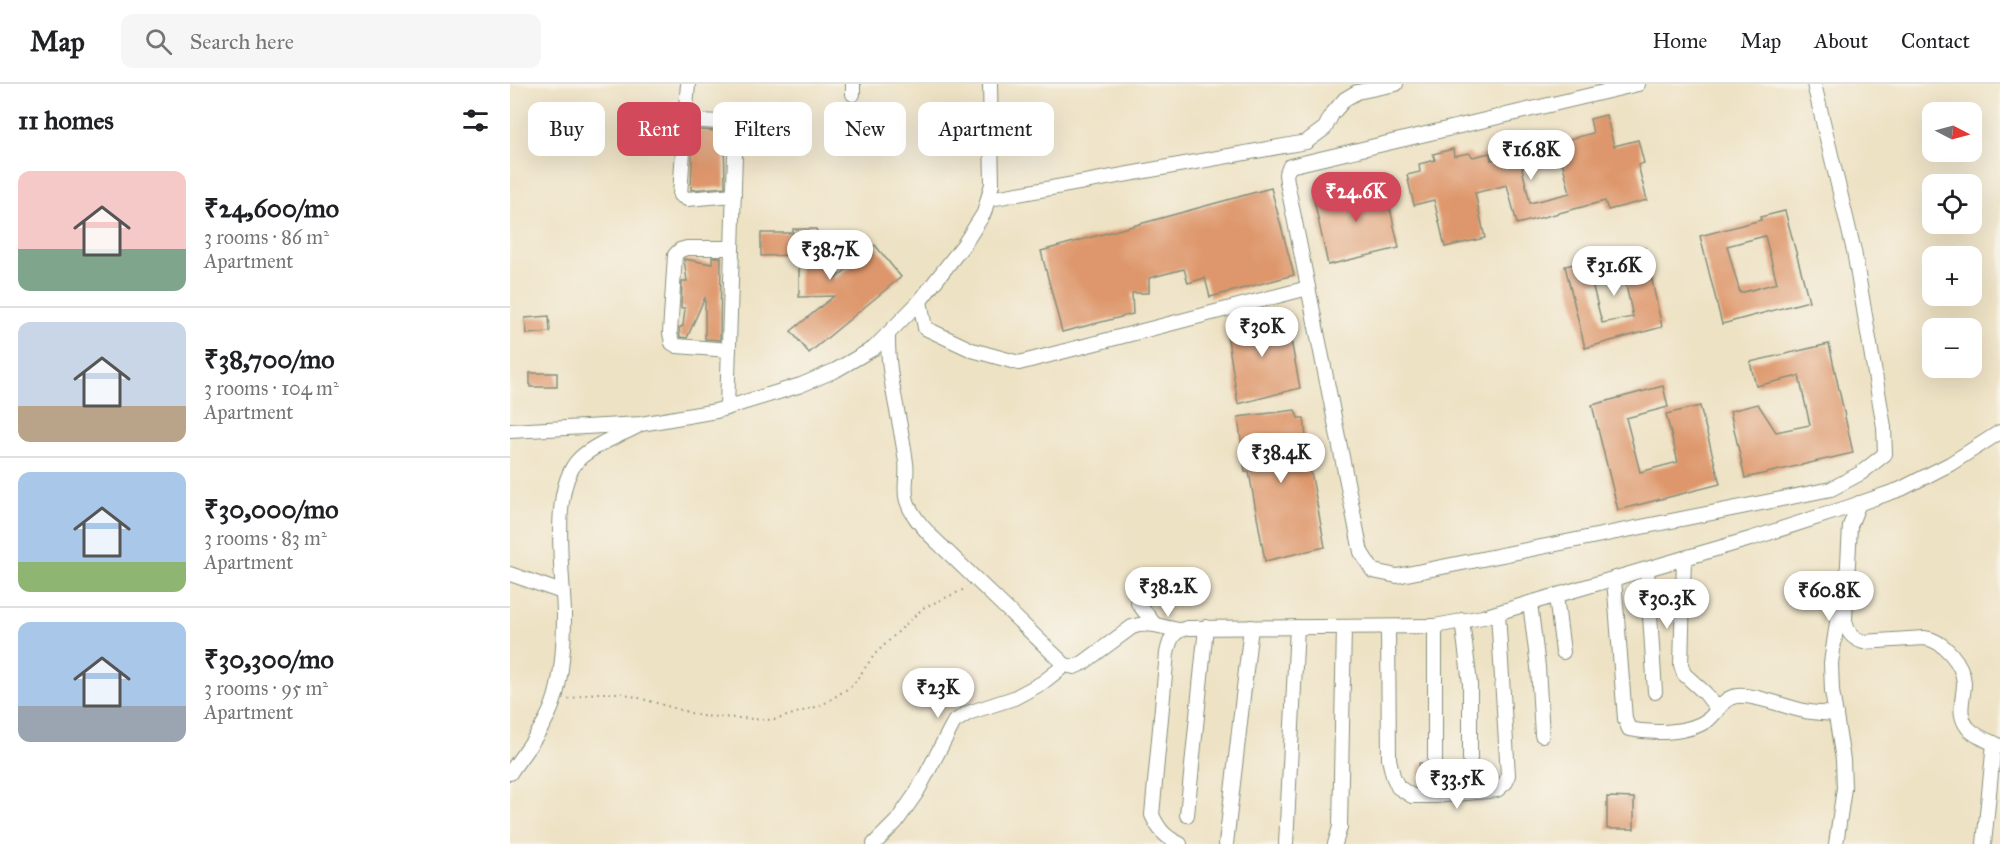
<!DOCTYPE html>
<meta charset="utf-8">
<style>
body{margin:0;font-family:"IM FELL Great Primer",serif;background:#f6f6f6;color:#202124;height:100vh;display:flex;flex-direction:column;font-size:22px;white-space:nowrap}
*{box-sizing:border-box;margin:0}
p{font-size:20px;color:#757577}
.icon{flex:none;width:33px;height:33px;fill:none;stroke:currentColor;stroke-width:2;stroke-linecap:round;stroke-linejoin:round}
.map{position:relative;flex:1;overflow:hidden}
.sheet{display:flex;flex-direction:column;background:#fff;width:510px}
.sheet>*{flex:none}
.banner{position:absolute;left:18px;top:18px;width:570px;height:54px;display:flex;gap:12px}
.needle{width:39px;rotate:96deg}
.buttons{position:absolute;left:1412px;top:18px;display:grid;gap:12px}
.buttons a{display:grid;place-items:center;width:60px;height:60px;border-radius:12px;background:#fff;box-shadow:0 6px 24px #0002;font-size:30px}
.price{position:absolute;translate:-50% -51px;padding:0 14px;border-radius:21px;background:#fff;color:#222;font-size:20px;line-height:39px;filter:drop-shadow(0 2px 3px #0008)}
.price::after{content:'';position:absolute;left:50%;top:36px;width:18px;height:14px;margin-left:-9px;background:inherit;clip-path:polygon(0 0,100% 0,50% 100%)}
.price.on{background:#d1495b;color:#fff}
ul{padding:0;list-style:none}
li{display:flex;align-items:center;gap:18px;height:150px;padding:0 18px}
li+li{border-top:2px solid #e0e0e0}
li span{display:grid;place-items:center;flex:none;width:168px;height:120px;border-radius:12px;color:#555}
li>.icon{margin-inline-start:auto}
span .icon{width:72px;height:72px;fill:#fffc;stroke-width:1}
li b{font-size:26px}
h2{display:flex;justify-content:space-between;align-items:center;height:72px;padding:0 18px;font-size:26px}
.chip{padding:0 21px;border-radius:12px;background:#fff;box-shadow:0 6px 24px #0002;font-size:21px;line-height:54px}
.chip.on{background:#d1495b;color:#fff}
header{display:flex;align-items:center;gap:36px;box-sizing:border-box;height:84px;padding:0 30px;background:#fff;border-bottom:2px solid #e0e0e0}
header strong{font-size:28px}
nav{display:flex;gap:33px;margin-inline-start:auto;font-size:21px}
.search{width:420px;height:54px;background:#f6f6f6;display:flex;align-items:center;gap:15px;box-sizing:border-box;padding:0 21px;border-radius:12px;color:#757577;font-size:22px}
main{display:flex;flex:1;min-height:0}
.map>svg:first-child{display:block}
</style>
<header>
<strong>Map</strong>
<div class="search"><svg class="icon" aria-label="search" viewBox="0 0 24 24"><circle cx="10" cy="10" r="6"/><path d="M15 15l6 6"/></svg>Search here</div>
<nav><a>Home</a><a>Map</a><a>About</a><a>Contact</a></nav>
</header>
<main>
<section class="sheet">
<h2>11 homes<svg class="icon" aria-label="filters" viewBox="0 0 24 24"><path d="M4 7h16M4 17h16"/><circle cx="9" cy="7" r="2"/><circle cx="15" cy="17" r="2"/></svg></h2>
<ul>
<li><span style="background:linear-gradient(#f6c9c9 65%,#7fa58c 0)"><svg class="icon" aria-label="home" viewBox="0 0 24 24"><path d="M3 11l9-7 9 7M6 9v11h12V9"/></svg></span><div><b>₹24,600/mo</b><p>3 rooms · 86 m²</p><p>Apartment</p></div></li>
<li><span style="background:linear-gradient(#c9d6e8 70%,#b9a48a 0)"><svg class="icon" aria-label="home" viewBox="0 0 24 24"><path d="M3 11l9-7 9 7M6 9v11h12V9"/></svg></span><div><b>₹38,700/mo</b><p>3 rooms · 104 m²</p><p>Apartment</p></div></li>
<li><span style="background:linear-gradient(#a9c7e8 75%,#8fb573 0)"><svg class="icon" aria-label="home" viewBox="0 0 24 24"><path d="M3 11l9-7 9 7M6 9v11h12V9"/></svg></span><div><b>₹30,000/mo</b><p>3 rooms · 83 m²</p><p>Apartment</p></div></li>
<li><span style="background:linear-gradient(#a9c7e8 70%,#9aa5b1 0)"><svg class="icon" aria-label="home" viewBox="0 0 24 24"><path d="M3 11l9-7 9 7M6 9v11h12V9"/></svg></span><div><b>₹30,300/mo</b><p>3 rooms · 95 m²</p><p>Apartment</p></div></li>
</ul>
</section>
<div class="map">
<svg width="1490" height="760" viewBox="0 0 1490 760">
<rect width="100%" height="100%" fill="#f7f3e8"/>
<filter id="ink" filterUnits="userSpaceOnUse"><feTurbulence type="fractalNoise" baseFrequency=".0167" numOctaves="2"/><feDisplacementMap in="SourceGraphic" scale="12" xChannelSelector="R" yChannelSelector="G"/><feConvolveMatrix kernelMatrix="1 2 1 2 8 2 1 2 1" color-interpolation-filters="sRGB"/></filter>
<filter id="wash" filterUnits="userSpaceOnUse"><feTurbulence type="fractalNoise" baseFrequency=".008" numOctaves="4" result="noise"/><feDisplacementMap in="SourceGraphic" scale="24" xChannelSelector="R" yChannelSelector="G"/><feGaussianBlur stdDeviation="1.35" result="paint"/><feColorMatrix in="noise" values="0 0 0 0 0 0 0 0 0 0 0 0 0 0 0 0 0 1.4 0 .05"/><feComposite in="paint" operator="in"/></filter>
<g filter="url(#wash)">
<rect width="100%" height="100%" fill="#eee2c4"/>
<g id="blocks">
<g fill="#de976c" fill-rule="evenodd">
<path d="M 1096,31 L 1104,62 L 1128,56 L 1134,79 L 1128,81 L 1137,116 L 1098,126 L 1095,117 L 1007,140 L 997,101 L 965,109 L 975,154 L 935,163 L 924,116 L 904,121 L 897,91 L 910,88 L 909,80 L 925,76 L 923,70 L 943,65 L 944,72 L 959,69 L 963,73 L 980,69 L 981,76 L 1083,49 L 1080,35 ZM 1036,77 L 1037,81 L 1052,77 L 1060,109 L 1020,119 L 1012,84 Z"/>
<polygon points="183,46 214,47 215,103 181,106"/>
<polygon points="874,98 889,164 818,181 804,116 848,101"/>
<polygon points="761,104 784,191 700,213 695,194 678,199 674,185 639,194 639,209 622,209 623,230 552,248 531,167"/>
<path d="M 1275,127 L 1299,217 L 1212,240 L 1190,152 L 1251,136 L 1250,133 ZM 1255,152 L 1267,199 L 1230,209 L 1217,162 Z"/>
<polygon points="283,145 306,145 309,152 323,151 324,196 365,161 391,193 299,269 281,247 324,212 289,213 289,171 251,172 251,149 283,149"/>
<path d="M 1135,164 L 1152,243 L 1075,264 L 1055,182 ZM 1114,192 L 1123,233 L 1092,239 L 1082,199 Z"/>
<polygon points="202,173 211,173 210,256 195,255 195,213 177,254 170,253 169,244 173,242 175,224 171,224 172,197 177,197 174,175 202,180"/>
<polygon points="776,229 790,304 728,320 716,243"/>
<polygon points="39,232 40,248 17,250 15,234"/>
<polygon points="1319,260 1343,369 1235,394 1220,327 1248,320 1266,348 1300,341 1289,292 1246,302 1240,278"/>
<rect x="20" y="289" width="27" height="14"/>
<polygon points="1153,302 1158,323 1116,334 1130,388 1168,378 1156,330 1190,322 1210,400 1108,426 1082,321"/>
<polygon points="785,326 788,334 794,334 796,353 788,353 802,393 815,463 755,477 739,388 735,388 728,333"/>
<rect x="909" y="679" width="7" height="12"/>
<polygon points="1097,713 1124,714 1124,745 1097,745"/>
</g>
</g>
</g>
<g filter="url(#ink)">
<use href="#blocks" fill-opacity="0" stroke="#86907c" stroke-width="1.5"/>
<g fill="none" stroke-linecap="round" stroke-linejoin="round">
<defs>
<g id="minor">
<polyline points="178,0 175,36 226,39 217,324"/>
<polyline points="1128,0 780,82 776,90 777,98 851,468 863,487 887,492 1321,405 1351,389 1375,370 1374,343 1344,167 1304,0"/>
<polyline points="343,10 343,0"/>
<polyline points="175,36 170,111 177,115 224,111"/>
<polyline points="480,115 796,58 815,44 822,30 835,15 847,8 886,0"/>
<polyline points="410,217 415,244 462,266 509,279 798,204"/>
<path d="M 378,250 C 377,294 391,336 396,379 C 398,392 393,404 397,417 C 401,430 411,441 420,451 L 555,581 L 564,583 L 573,579 L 622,543 C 637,537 652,543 668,546"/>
<polyline points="219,266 167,262 162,259 160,249 165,171 170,166 177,164 222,164"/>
<polyline points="0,347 131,340 206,327 291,301 326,286 364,264 410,217 455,159 474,129 482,100 480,0"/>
<path d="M 1349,419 L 1340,442 L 1335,536 C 1337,548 1342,554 1353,558 L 1414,554 C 1433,556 1453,579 1454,599 C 1454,615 1446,629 1458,644 C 1466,653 1479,657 1490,662"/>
<polyline points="1174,474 1171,581 1174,590 1195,609 1208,626"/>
<polyline points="1137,485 1145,608"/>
<polyline points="0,490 52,508"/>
<path d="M 1104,495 L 1115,635 L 1119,645 C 1143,650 1179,650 1199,635 C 1208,627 1214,613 1227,612 C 1245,610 1275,623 1294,627 C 1304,629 1315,629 1326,630"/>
<polyline points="1046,512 1053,568"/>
<polyline points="628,519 645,541"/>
<polyline points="1020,519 1028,583 1032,651"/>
<polyline points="952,536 960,600 960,675"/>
<polyline points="925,542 973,533 1020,519 1240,455 1336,424 1391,405 1440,380 1490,348"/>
<polyline points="878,543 879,675 883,692 888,703 902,712 925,712 987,706 996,698 998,691 988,529"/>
<path d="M 0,689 C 20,659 41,638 48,602 C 53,579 54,553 54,529 C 53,490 39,403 70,374 C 84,361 110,351 126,343"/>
<polyline points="677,731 696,543"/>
<polyline points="364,760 386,738 407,708 444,638 458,629 504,614 532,599 555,581"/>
<path d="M 670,760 C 655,753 649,746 642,731 L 657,569 C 660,555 663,547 677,544 L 925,542 L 925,712"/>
<polyline points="716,760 741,543"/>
<polyline points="776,760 787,543"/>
<polyline points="825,760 830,743 834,543"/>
<polyline points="1326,760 1334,704 1333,676 1322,607 1321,579 1329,525"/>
<polyline points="1474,760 1484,659"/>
</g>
</defs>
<use href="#minor" stroke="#86907c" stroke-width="16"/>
<polyline stroke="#86907c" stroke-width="2" stroke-dasharray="1.5 4.5" stroke-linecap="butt" points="58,615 85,609 112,609 191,632 264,636 312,621 342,602 365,570 413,524 457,504"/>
<use href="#minor" stroke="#fff" stroke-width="14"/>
</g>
</g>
</svg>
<div class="buttons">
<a><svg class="needle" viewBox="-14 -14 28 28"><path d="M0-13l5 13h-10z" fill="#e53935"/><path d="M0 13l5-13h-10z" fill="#757577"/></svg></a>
<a><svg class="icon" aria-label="locate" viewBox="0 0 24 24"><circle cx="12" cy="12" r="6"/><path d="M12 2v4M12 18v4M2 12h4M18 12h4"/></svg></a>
<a>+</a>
<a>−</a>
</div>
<b class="price" style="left:1021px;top:97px">₹16.8K</b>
<b class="price on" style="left:846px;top:139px">₹24.6K</b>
<b class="price" style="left:320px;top:197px">₹38.7K</b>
<b class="price" style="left:1104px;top:213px">₹31.6K</b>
<b class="price" style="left:752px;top:274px">₹30K</b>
<b class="price" style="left:771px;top:400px">₹38.4K</b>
<b class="price" style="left:658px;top:534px">₹38.2K</b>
<b class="price" style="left:1319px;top:538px">₹60.8K</b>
<b class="price" style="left:1157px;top:546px">₹30.3K</b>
<b class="price" style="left:428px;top:635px">₹23K</b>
<b class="price" style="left:947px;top:726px">₹33.5K</b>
<div class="banner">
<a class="chip">Buy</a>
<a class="chip on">Rent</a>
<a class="chip">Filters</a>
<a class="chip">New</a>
<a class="chip">Apartment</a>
</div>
</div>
</main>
